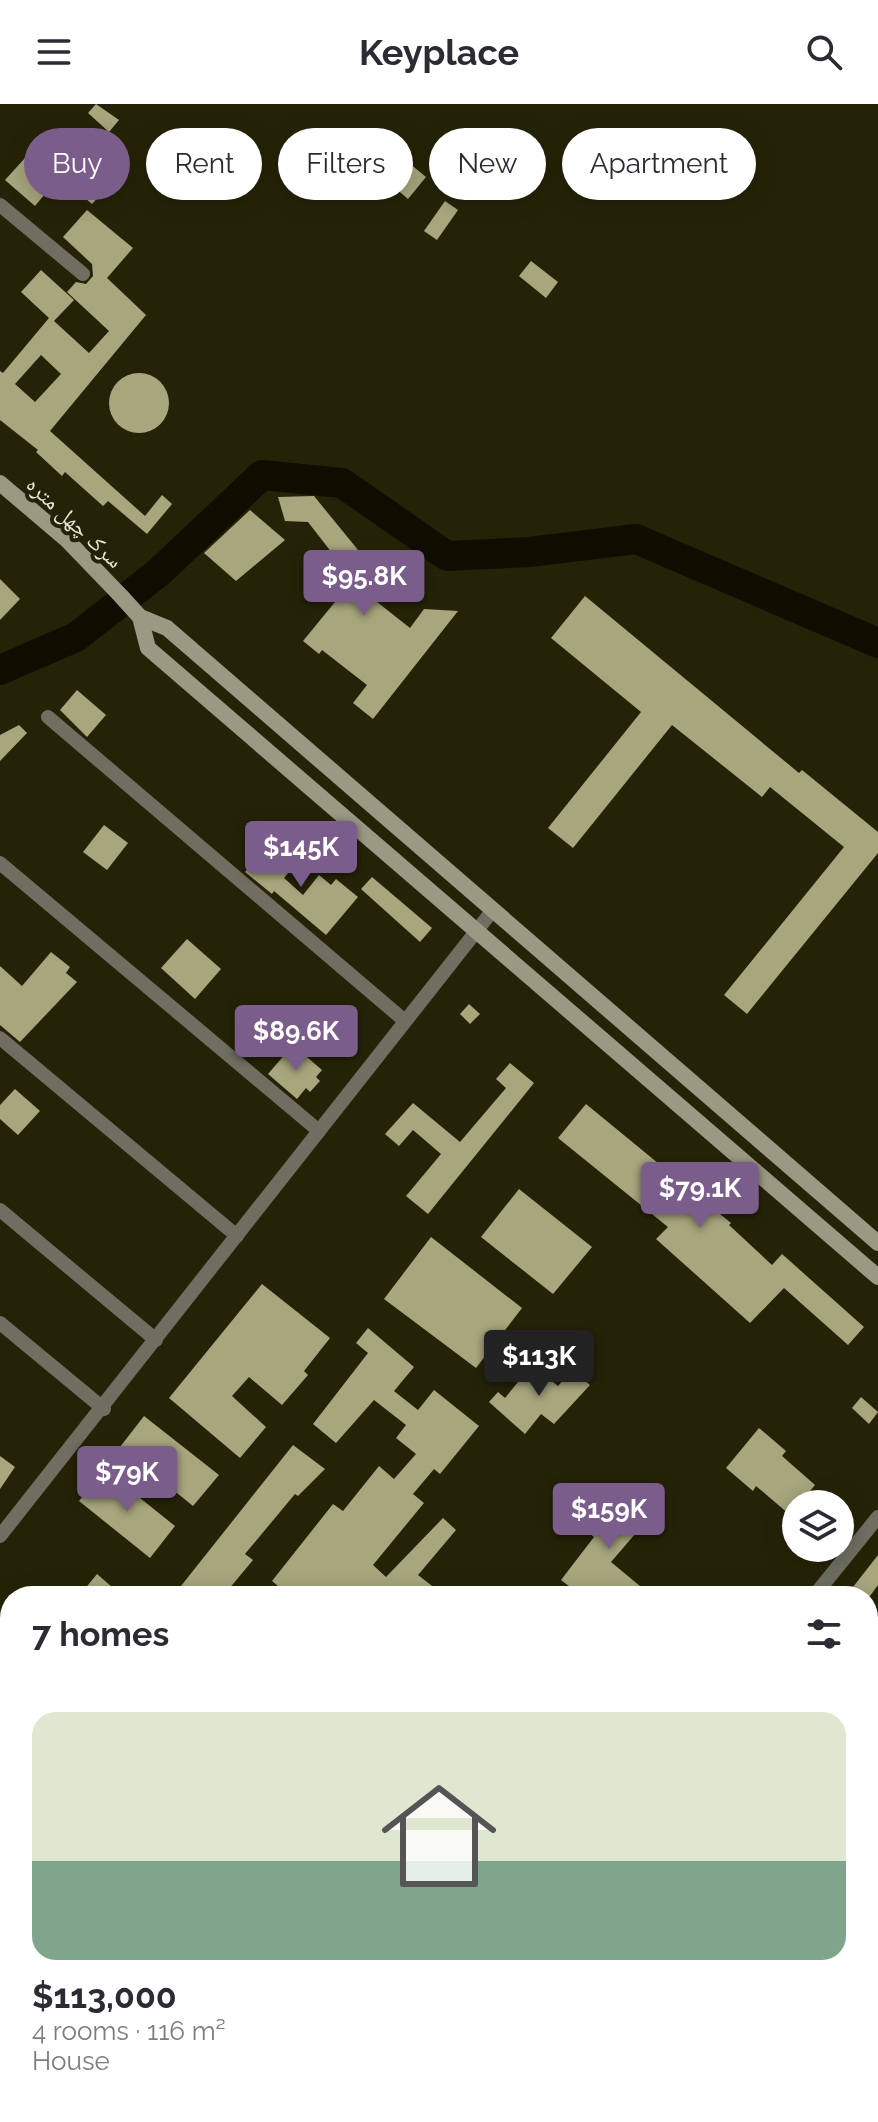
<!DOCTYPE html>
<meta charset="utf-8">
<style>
body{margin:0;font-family:Raleway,"Noto Naskh Arabic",sans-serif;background:#f2f2f3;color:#2b2b33;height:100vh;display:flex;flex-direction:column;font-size:30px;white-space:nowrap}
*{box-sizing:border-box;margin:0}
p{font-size:26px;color:#7c7c81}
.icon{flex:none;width:44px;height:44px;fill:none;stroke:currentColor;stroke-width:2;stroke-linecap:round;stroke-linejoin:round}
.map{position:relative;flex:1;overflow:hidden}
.side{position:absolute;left:0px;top:1482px;width:878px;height:536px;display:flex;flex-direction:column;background:#fff;border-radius:32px 32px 0 0;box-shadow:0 4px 20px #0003}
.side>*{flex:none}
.hud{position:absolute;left:24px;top:24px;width:830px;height:72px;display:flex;gap:16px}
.buttons{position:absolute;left:782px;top:1386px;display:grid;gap:16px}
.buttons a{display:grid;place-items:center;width:72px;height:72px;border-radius:50%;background:#fff;box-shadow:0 4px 20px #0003;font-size:40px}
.price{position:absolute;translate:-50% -68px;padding:0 18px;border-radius:8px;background:#7a5d8b;color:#fff;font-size:26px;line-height:52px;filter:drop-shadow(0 2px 4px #0008)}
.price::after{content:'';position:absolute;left:50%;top:48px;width:24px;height:18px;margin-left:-12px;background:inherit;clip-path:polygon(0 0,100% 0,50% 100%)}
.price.selected{background:#222;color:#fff}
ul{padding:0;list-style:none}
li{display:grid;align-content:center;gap:16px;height:424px;padding:0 32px}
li+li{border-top:2px solid #e1e1e2}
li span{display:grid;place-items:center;height:248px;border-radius:24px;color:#555}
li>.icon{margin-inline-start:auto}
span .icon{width:144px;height:144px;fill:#fffc;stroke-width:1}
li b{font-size:34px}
h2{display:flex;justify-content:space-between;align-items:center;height:96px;padding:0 32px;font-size:34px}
.pill{padding:0 28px;border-radius:36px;background:#fff;box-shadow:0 4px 20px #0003;font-size:28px;line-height:72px}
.pill.selected{background:#7a5d8b;color:#fff}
header{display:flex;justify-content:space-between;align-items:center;height:104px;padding:0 32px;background:#fff;font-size:36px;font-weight:700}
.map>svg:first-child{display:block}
</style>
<header><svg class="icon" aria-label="menu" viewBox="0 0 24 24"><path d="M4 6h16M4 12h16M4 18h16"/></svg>Keyplace<svg class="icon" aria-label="search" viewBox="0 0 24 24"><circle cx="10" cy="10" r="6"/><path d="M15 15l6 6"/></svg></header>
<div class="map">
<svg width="878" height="2018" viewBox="0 0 878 2018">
<rect width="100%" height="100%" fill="#252307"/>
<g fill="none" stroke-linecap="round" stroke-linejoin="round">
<polyline stroke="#100d00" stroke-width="30" points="0,566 76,533 158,469 262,371 342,379 447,452 529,448 636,435 878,539"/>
</g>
<g fill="#a8a67d" fill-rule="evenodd">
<polygon points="96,0 119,16 109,28 88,9"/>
<polygon points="368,25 426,73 408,95 351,46"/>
<polygon points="76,53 109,81 92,100 60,72"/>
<polygon points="25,54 54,79 35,102 5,76"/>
<polygon points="445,97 458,106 437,136 424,127"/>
<path d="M 87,106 L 133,144 L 107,174 L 146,211 L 50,327 L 145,412 L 162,391 L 172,400 L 147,430 L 108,397 L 103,402 L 65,368 L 62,372 L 36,348 L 38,346 L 0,316 L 0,267 L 3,269 L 49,214 L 21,188 L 41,166 L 74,196 L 54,217 L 89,249 L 109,227 L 67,188 L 76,178 L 86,180 L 93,172 L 92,160 L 63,133 ZM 41,251 L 61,270 L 35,298 L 15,280 Z"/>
<polygon points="531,157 558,178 546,194 519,172"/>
<circle cx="139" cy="299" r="30"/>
<polygon points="314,392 367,457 364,461 380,474 367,490 410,524 424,505 458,507 373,615 353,599 367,581 322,546 319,550 303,537 353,476 308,418 285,417 278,393"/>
<polygon points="250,406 285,436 236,477 204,449"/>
<polygon points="0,475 20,495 0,516"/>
<polygon points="585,492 799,669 802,666 878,728 878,749 747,910 724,891 844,743 770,683 762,693 672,621 573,744 548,724 641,608 551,534"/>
<polygon points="77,586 106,611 87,633 60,606"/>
<polygon points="19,621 27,629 0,657 0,631"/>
<polygon points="104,721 128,739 107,766 83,748"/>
<polygon points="272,735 298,757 284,774 303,791 319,771 331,781 336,775 358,793 326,831 274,787 272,790 245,768"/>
<polygon points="372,773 432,824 420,838 361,785"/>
<polygon points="187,835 221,865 195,895 161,864"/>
<polygon points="51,848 70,863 66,869 77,878 20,938 0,921 0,862 22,882"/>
<polygon points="469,900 480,910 470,920 460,910"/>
<polygon points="293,941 322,966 316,973 320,977 310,988 306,984 297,995 268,970"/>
<polygon points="510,959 534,979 428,1110 406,1092 441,1050 413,1026 399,1042 385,1030 413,999 460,1038 506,984 496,975"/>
<polygon points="15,985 40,1007 18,1031 0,1015 0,1001"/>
<polygon points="586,1000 731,1119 729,1121 772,1161 782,1150 864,1223 848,1241 784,1184 750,1219 656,1135 668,1123 558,1034"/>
<polygon points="519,1085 592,1143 553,1190 481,1133"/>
<polygon points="431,1133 522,1204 476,1264 384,1195"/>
<polygon points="262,1180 330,1234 304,1267 308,1271 282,1301 249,1273 232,1292 266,1323 240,1354 169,1294"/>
<polygon points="368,1224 414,1263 394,1287 418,1306 434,1286 479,1322 440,1370 434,1365 413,1390 424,1399 373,1461 386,1473 443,1414 456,1426 418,1471 445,1492 290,1492 272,1477 333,1400 343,1407 379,1362 394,1375 416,1350 396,1334 406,1321 374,1296 336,1339 313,1320 368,1249 356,1239"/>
<polygon points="532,1261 558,1282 572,1266 590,1281 554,1320 541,1310 525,1330 489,1298 498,1288 505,1294"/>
<polygon points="861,1293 878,1308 869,1320 852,1304"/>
<polygon points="144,1312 219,1371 193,1402 120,1343"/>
<polygon points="759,1324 786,1347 782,1352 815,1381 790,1411 756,1382 753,1387 726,1364"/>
<polygon points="293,1341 325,1365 298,1392 295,1390 245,1450 253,1456 223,1492 173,1492"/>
<polygon points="0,1352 15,1363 0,1385"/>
<polygon points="105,1366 175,1422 150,1454 79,1397"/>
<polygon points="630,1388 654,1408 611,1458 652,1492 582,1492 561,1476 594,1433 584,1425 611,1393 619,1401"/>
<polygon points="878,1451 878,1481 870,1492 846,1492"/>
<polygon points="97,1470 112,1483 104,1492 79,1492"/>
</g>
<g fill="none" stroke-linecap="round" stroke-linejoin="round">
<g stroke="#6f6e61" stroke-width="14">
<polyline points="0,101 83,170"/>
<polyline points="48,613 405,917"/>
<polyline points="0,759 319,1027"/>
<polyline points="0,934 237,1132"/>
<polyline points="0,1106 156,1236"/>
<polyline points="0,1219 104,1305"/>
<polyline points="0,1432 493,806"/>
<polyline points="814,1492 878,1413"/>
<polyline points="0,1591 10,1598"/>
<polyline points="868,1627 878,1635"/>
<polyline points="868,1838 878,1846"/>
<polyline points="868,1921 878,1907"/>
<polyline points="581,2008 593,2018"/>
<polyline points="814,2008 814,2018"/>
<polyline points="389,2018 397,2008"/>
</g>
<g stroke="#9a9984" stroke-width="16">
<polyline points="0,379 67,436 120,491 140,513 148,544 878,1173"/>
<polyline points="140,513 167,524 878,1139"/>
</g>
</g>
<g text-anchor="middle" stroke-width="8" stroke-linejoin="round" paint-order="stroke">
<g font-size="22" fill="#e9e8d8" stroke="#252307">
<text transform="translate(75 418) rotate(43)" y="8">سرک چهل متره</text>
</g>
</g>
</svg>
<div class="buttons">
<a><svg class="icon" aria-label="layers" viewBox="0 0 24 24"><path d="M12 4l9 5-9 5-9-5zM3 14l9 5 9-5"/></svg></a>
</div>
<b class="price" style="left:364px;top:514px">$95.8K</b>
<b class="price" style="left:301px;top:785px">$145K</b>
<b class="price" style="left:296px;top:969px">$89.6K</b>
<b class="price" style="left:700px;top:1126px">$79.1K</b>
<b class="price selected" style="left:539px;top:1294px">$113K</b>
<b class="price" style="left:127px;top:1410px">$79K</b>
<b class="price" style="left:609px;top:1447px">$159K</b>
<div class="hud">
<a class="pill selected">Buy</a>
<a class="pill">Rent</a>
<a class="pill">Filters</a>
<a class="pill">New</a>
<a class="pill">Apartment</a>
</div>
<section class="side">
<h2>7 homes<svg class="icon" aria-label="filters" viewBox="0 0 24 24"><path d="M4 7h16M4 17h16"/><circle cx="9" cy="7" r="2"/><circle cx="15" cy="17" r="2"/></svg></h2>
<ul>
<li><span style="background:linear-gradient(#dfe7d0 60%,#7fa58c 0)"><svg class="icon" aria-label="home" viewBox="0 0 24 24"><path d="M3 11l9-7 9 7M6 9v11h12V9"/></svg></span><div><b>$113,000</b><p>4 rooms · 116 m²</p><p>House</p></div></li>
</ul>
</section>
</div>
